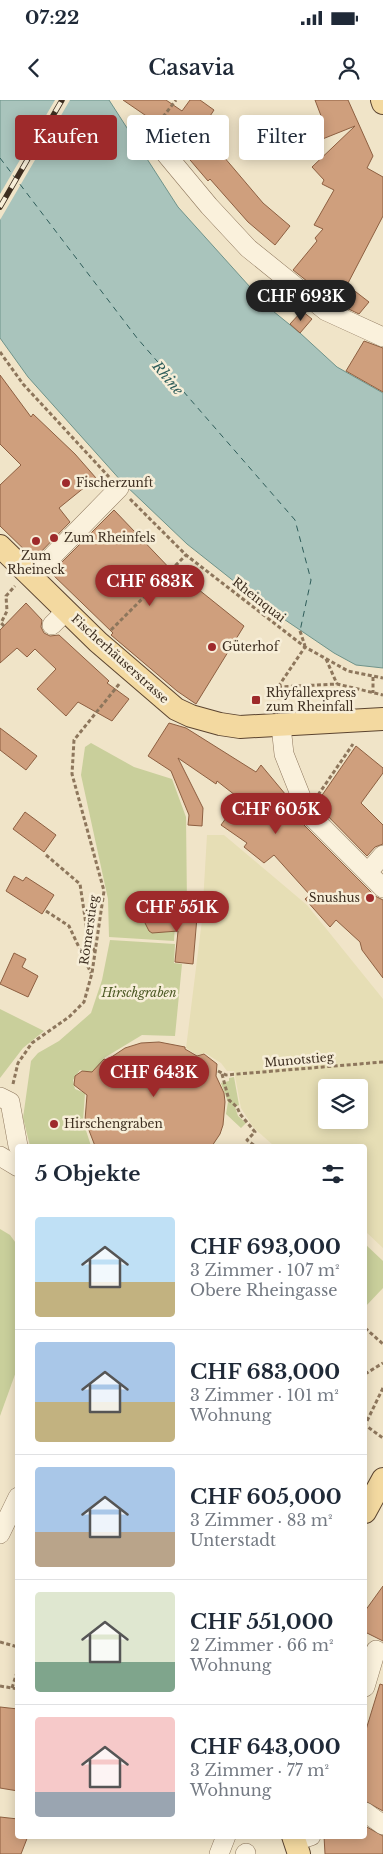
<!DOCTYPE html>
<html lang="de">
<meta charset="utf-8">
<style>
body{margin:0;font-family:"Libre Baskerville",serif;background:#f6f6f7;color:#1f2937;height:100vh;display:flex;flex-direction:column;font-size:19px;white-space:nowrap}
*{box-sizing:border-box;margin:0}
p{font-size:16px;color:#747a83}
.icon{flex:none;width:28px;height:28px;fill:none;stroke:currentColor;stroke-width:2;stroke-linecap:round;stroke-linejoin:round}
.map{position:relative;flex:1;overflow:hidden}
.drawer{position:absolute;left:15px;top:1044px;width:352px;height:695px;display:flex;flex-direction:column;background:#fff;border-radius:5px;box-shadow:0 2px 12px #0003}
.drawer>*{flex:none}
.guide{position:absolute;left:15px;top:15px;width:354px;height:45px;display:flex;gap:10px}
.buttons{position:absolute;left:318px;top:979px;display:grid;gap:10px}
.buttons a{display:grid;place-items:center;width:50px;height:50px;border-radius:5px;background:#fff;box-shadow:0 2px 12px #0003;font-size:25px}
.price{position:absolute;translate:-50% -42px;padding:0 11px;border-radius:18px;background:#9e2a2b;color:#fff;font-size:16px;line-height:32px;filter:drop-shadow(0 1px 2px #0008)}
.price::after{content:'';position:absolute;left:50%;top:30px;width:15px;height:11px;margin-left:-8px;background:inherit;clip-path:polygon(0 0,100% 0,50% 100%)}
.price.selected{background:#222;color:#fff}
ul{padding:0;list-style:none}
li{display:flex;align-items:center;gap:15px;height:125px;padding:0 20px}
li+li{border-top:1px solid #e0e1e3}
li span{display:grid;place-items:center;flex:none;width:140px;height:100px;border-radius:5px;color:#555}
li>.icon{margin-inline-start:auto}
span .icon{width:60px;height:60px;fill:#fffc;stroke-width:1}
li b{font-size:21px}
h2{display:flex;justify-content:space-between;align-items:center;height:60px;padding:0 20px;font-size:21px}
.chip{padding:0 18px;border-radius:5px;background:#fff;box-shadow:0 2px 12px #0003;font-size:18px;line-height:45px}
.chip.selected{background:#9e2a2b;color:#fff}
.status{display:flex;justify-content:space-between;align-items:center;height:35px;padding:0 25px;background:#fff;direction:ltr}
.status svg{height:14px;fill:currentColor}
header{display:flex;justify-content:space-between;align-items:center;height:65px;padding:0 20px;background:#fff;font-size:22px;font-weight:600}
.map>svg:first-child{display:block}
</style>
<div class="status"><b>07:22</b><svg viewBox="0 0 49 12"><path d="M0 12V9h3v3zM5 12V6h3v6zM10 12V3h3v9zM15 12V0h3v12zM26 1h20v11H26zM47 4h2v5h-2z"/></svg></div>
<header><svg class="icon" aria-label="back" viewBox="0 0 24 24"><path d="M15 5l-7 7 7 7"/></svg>Casavia<svg class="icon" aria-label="person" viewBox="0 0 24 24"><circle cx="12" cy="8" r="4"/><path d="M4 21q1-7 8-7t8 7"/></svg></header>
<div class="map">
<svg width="383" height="1754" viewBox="0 0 383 1754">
<rect width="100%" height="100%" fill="#f0e4c8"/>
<path fill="#e6deb5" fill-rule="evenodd" d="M 207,735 L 224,735 L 307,805 L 383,899 L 383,1148 L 365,1131 L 365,1046 L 274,1046 L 253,1027 L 241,1008 L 234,971 L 227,971 L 221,963 L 205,953 L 197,955 L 186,948 L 202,820 ZM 326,988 L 359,988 L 359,1020 L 326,1020 Z"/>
<g fill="#c9cf9b">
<polygon points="91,643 134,667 172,679 186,717 187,805 176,806 174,841 109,837 108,799 81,675 85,647"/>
<polygon points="110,840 175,844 174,863 182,864 175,936 142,935 104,958 93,973 80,970 73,980 75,989 85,993 83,1021 91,1046 30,1046 23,1018 31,961 38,953 59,941 91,913 102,880"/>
<polygon points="0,909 44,931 23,948 0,978"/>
<polygon points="234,977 239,1005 235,1007 238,1016 246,1023 241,1028 226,1014 228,1002 221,983 229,981 229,978"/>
<polygon points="0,1129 10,1135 18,1146 17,1269 0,1316"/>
<polygon points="365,1144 383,1161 383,1188 365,1207"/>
</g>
<polygon fill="#a9c4bc" stroke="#6f938a" points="0,0 109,0 178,107 268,207 300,233 337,267 383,293 383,568 356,565 334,553 269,509 187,444 123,383 28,277 0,238"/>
<polygon fill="#f0e4c8" points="55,0 70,0 0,120 0,94"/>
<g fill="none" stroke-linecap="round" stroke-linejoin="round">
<polyline stroke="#2f5d5a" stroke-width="1" stroke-dasharray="6 5" stroke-linecap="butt" points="0,58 137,238 295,420 311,480 300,531"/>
</g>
<g fill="#cf9f7d" stroke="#8d5f41">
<polygon points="123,0 166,0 182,11 190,0 200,0 214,10 201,30 263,103 290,126 275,145 248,122 210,79 208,81 161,26"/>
<polygon points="315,0 348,0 373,56 367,68 383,77 383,116 347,185 369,202 359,214 332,201 293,170 317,141 315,138 323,129 314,125 334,90 322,84 324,80 312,67 355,26 300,48 294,32 323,21"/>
<polygon points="302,211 312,219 300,233 290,224"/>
<polygon points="364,241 383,248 383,292 346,271"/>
<polygon points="0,275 31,317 33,314 75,354 96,378 59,408 70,422 34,459 0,426 0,385 21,365 0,344"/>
<polygon points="114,410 176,475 178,473 244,526 196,604 177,591 111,535 113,533 51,473"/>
<polygon points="26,503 42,520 41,527 44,533 50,536 59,535 109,581 107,583 129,599 112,621 78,602 66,616 37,589 56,569 35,549 27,557 17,548 0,563 0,530"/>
<polygon points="169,623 186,628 256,672 261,665 291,701 299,720 375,796 383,800 383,878 362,850 360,842 336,820 330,827 305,799 310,795 274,755 264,763 244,747 247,743 221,725 240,699 217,681 216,684 178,658 203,708 202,726 188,725 189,715 171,671 148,656"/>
<polygon points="0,628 37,656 26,670 0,650"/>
<polygon points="356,646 383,668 383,673 361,703 383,725 383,744 375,747 367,756 316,704"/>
<polygon points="25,712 56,735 44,752 13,729"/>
<polygon points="14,776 23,781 26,777 54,795 42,814 6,791"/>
<polygon points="154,813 197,817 193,864 175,862 178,831 152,833 149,831 145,823"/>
<polygon points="14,853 26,859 22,867 38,876 28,897 0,884"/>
<polygon points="159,942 185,947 185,949 197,956 204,954 217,964 216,976 224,993 225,1002 223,1025 220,1034 212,1046 95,1046 85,1020 87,995 74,985 75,976 82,971 92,972 104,959 107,960 125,948 141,943"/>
<polygon points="383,1486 383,1541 365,1532 365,1511"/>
<polygon points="380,1584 383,1585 383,1711 365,1701 365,1633"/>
<polygon points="0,1607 18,1609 18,1691 0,1688"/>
<polygon points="0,1717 18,1719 18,1736 28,1736 21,1754 0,1754"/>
<polygon points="365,1726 383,1736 383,1754 325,1754 324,1736 365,1736"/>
</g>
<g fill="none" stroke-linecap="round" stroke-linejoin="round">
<defs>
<g id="minor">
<polyline points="150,35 209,106 248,148 326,211 383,237"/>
<polyline points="32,477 119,388"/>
<polyline points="52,525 66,511"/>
<polyline points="281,626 284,654 307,712 383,788"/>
<polyline points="368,772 383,755"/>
<polyline points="0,997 10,1002 18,1046"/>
<polyline points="0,1056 18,1067"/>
<polyline points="0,1434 18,1397"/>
<polyline points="365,1587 376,1550"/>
<polyline points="365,1712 383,1725"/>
<polyline points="295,1741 311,1736"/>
<polyline points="219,1754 226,1736"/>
<polyline points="245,1754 246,1753"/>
</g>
<g id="major">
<polyline points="382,0 383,3"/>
<polyline points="0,446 98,542 176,609 191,616 220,624 240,627 383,619"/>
<polyline points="365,1412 383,1379"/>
<polyline points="293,1736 299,1754"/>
</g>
</defs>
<use href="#minor" stroke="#8d765c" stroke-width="20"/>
<use href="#major" stroke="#5b4430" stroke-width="24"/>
<g stroke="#8d765c" stroke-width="3" stroke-dasharray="4 2.5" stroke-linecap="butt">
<polyline points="159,22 176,0"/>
<polyline points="0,252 23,284 109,377"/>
<polyline points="130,399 186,455 305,547 348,571 383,578"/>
<polyline points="4,526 1,523 7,511 6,496 15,486"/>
<polyline points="111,530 186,455"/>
<polyline points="300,531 305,546"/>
<polyline points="326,559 337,584"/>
<polyline points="373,577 373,593"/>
<polyline points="278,587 337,584 383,595"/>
<polyline points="279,606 278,587 305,547"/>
<polyline points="318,695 353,644"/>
<polyline points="46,755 80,784 88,838 95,852"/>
<polyline points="46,811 69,826 91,873"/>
<polyline points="218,971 226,975 383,962"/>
<polyline points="222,974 229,1000 237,1007 240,1014 255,1032 247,1040 255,1046"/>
<polyline points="13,984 18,963 32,943 69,917 84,902 92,873 104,791 72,674 74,640 120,583"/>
<polyline points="365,1228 383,1244"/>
<polyline points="365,1274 383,1263"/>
<polyline points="383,1288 365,1325 383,1338"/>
<polyline points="0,1542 18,1547"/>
<polyline points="0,1586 18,1589"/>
<polyline points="12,1588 18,1569"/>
</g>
<use href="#minor" stroke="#faf1dc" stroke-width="19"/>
<use href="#major" stroke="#f3d9a0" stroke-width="22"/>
<defs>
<polyline id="rail" points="0,107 62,0"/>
</defs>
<use href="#rail" stroke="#3d2e20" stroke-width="5.5"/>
<use href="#rail" stroke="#f7eed8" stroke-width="4" stroke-dasharray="11" stroke-linecap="butt"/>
</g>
<g fill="#9e2a2b" stroke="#f7eed8" stroke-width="2">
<circle cx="66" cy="383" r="5"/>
<circle cx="54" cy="438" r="5"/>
<circle cx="36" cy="441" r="5"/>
<circle cx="212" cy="547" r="5"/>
<rect x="251" y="595" width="10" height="10" rx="2.5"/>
<circle cx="370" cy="798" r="5"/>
<circle cx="54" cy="1024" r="5"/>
</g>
<g text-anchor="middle" stroke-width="5" stroke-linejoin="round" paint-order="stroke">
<g font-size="12" fill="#3d2e20" stroke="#f7eed8" text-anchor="start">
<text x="76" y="387">Fischerzunft</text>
<text x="64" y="442">Zum Rheinfels</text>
<text x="36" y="460" text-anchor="middle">Zum<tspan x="36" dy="14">Rheineck</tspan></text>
<text x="222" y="551">Güterhof</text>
<text x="266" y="597">Rhyfallexpress<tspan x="266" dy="14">zum Rheinfall</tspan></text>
<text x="360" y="802" text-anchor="end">Snushus</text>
<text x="64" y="1028">Hirschengraben</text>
</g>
<g font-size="12" fill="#3d2e20" stroke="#f7eed8">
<text transform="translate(259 500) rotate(38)" y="4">Rheinquai</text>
<text transform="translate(120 559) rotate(42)" y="4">Fischerhäuserstrasse</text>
<text transform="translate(89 830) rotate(-82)" y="4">Römerstieg</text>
<text transform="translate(299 960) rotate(-5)" y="4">Munotstieg</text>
</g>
<g font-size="12" font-style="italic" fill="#4d5a26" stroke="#f7eed8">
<text x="139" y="897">Hirschgraben</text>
</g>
<g font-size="14" font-style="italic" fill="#2f5d5a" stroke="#f7eed8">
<text transform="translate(168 278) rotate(50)" y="5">Rhine</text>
</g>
</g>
</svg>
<div class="buttons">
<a><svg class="icon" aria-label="layers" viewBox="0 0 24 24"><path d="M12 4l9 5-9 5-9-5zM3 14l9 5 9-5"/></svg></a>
</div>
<b class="price selected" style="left:301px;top:222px">CHF 693K</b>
<b class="price" style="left:150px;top:507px">CHF 683K</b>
<b class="price" style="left:276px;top:735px">CHF 605K</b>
<b class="price" style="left:177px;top:833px">CHF 551K</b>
<b class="price" style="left:154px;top:998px">CHF 643K</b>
<div class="guide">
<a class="chip selected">Kaufen</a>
<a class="chip">Mieten</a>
<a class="chip">Filter</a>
</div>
<section class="drawer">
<h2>5 Objekte<svg class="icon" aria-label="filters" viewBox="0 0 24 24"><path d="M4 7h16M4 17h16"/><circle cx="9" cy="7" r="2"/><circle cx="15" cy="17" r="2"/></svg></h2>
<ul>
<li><span style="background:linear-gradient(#bfe0f5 65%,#c2b280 0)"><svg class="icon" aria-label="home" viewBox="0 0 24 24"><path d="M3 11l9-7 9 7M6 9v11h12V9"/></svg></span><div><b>CHF 693,000</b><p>3 Zimmer · 107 m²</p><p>Obere Rheingasse</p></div></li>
<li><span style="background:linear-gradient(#a9c7e8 60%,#c2b280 0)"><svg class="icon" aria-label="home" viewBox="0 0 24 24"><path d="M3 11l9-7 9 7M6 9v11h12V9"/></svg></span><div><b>CHF 683,000</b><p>3 Zimmer · 101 m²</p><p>Wohnung</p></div></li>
<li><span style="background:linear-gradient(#a9c7e8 65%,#b9a48a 0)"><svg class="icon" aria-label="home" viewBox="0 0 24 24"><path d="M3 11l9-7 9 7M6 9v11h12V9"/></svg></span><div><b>CHF 605,000</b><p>3 Zimmer · 83 m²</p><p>Unterstadt</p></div></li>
<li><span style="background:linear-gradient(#dfe7d0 70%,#7fa58c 0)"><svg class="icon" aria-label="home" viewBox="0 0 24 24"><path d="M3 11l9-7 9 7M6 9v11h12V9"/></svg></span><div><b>CHF 551,000</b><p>2 Zimmer · 66 m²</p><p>Wohnung</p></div></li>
<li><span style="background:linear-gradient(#f6c9c9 75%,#9aa5b1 0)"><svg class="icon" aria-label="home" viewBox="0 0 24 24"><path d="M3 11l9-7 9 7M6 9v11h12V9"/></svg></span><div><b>CHF 643,000</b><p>3 Zimmer · 77 m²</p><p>Wohnung</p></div></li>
</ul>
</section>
</div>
